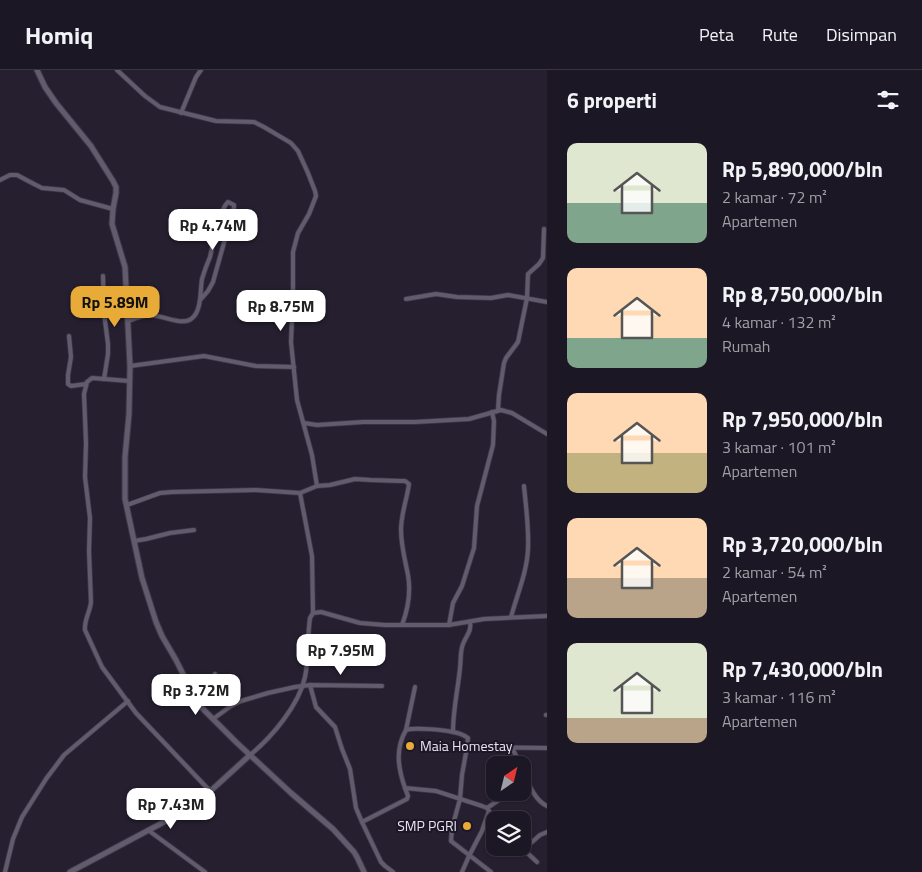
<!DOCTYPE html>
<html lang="id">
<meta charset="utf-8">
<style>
body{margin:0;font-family:"Titillium Web",sans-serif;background:#292431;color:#f1f3f6;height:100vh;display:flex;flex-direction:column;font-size:19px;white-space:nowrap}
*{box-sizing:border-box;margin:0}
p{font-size:16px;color:#a09fa6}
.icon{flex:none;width:28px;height:28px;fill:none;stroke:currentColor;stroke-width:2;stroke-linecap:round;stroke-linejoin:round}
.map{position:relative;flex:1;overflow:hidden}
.details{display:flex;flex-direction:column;background:#1c1724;width:375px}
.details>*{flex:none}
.needle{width:32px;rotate:35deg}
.fabs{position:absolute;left:486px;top:686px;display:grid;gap:10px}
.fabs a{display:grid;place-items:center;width:45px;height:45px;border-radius:10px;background:#1c1724;box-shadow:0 1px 4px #0004,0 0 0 1px #3a3641;font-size:25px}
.price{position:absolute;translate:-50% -42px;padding:0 11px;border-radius:10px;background:#fff;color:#222;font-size:16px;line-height:32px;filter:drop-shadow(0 1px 2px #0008)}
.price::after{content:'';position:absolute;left:50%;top:30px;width:15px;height:11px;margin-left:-8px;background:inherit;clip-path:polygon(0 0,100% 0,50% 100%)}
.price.selected{background:#e8ab37;color:#111}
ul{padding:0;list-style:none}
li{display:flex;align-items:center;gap:15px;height:125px;padding:0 20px}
li span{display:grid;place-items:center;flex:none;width:140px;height:100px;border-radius:10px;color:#555}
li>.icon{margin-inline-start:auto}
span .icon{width:60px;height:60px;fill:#fffc;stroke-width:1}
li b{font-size:21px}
h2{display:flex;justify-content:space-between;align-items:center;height:60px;padding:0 20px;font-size:21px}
header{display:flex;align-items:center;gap:30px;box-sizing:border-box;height:70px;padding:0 25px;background:#1c1724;border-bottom:1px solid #3a3641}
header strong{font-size:24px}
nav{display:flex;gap:28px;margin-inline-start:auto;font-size:18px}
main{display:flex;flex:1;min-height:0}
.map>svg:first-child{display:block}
</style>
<header>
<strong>Homiq</strong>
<nav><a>Peta</a><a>Rute</a><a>Disimpan</a></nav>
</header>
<main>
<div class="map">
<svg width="547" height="802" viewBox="0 0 547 802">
<rect width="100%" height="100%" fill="#261f30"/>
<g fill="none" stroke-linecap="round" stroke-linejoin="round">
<defs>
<g id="street">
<path d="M 117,0 L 145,26 L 160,37 L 216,51 L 254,52 L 264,57 L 291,73 L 298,81 L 308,103 L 315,121 L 316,126 L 309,144 L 298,163 L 293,182 L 293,228 L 291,272 L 297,330 L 312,385 L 317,416 L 330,415 L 355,409 L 371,410 L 401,411 L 405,411 L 409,414 C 407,429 401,444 401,460 C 401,475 405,490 408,505 C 411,522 408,539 402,555"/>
<polyline points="181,43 196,7 201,0"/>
<polyline points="0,110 10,105 17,105 34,114 42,118 64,120 80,130 113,139"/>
<polyline points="103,206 104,243 108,274 108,284 104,309"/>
<polyline points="406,229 436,224 457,227 491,228 508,225 547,232"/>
<path d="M 128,251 C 135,249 143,245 150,245 C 161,245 182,256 191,249 C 202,242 200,220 202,209 C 204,202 207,194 210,187 C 213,175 219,140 228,132 L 234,135 L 234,137 L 213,212 L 208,221 L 201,229"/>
<polyline points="69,266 71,287 68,305 68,314 71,316 86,314"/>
<polyline points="130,296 204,286 256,296 294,297"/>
<path d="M 129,311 L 92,308 L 87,312 L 84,324 L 86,373 L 85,407 L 90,448 L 89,481 L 91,532 C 90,542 84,550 85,560 L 102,597 L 136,643 L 210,721"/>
<polyline points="498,340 499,325 504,293 506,288 518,272 527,228 528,204 539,194 543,188 544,159"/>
<polyline points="304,353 317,355 363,352 415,352 469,349 501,340 512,343 547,364"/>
<polyline points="127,435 160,423 172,422 256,420 300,423"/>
<polyline points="134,471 146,469 170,463 194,460"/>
<polyline points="313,543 312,486 300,423 317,416"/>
<path d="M 511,547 C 517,525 527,502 528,479 C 529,458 526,437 524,416"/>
<polyline points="449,555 453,533 462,516 474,478 477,436 493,375 494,351 492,342"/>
<polyline points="215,604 216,614 231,636"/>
<polyline points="310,615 316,637 335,657 342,679 350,699 356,738 362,752"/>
<polyline points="546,645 547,645"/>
<polyline points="213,649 231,636 241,631 268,623 295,617 310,615 382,616"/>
<polyline points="406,660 415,617"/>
<path d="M 453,661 C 453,640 458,619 460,598 C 461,590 460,581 463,574 C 466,566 472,561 470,552"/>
<polyline points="467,677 462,705 460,729 452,758 451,771 491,802"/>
<polyline points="512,678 521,695"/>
<path d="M 250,685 C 272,667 299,635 305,607 C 309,588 307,568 310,548 L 313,543 L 321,542 L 360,553 L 385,555 L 449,555 L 484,549 L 547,546"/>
<path d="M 522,699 C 528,712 534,730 547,736"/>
<polyline points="487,738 511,722"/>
<path d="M 495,750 L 487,738 L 482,736 L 436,721 L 405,718 C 398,698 395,679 406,660 C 414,657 444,660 453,662 C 459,663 464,665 468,668 L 467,677 L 547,678"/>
<polyline points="148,760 205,802"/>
<polyline points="522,778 537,792"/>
<polyline points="524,779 540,765 547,762"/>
<polyline points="5,802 13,769 22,747 46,709 64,685 128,631"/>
<polyline points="393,802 385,796 381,792 362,752 407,729 408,726 405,718"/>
<polyline points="462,802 469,786 482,761 489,741"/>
</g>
<g id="secondary">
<polyline points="37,0 45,17 56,33 91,76 113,111 116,117 116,123 113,139 112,154 125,197 130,296 129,344 125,387 125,429 142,508 156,552 162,566 176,590 192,622 200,636 236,672 291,723 333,759 354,782 357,787 364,802"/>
<polyline points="70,802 194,736 250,685"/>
</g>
</defs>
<use href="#street" stroke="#3f3947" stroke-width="5.5"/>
<use href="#secondary" stroke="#3f3947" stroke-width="7"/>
<use href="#street" stroke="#625a6d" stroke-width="4"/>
<use href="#secondary" stroke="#625a6d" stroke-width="5"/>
</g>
<g fill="#e8ab37" stroke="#1d1626" stroke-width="2">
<circle cx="410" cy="676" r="5"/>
<circle cx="467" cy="756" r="5"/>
</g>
<g text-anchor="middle" stroke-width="4" stroke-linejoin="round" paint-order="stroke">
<g font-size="14" fill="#e9e5f0" stroke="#1d1626" text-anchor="start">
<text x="420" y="681">Maia Homestay</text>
<text x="457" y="761" text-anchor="end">SMP PGRI</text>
</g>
</g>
</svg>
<div class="fabs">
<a><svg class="needle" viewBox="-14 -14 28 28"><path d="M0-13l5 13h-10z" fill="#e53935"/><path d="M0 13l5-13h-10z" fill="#a09fa6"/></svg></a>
<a><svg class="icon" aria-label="layers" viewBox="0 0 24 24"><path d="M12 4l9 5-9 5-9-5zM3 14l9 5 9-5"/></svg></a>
</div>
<b class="price" style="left:213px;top:181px">Rp 4.74M</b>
<b class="price selected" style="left:115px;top:258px">Rp 5.89M</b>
<b class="price" style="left:281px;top:262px">Rp 8.75M</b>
<b class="price" style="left:341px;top:606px">Rp 7.95M</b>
<b class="price" style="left:196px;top:646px">Rp 3.72M</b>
<b class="price" style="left:171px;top:760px">Rp 7.43M</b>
</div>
<section class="details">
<h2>6 properti<svg class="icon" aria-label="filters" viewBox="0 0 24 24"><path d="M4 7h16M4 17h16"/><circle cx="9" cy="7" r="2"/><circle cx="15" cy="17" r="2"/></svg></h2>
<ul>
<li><span style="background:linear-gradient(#dfe7d0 60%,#7fa58c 0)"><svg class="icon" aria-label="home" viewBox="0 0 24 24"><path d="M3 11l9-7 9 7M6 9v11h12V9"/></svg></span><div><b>Rp 5,890,000/bln</b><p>2 kamar · 72 m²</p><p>Apartemen</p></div></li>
<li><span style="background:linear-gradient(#ffd9b3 70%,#7fa58c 0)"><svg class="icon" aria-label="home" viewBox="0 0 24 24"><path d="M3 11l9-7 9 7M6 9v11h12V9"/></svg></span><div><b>Rp 8,750,000/bln</b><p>4 kamar · 132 m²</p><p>Rumah</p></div></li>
<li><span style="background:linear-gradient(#ffd9b3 60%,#c2b280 0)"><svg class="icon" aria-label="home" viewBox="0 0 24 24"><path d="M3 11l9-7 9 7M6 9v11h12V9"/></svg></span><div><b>Rp 7,950,000/bln</b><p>3 kamar · 101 m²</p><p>Apartemen</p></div></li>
<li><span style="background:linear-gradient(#ffd9b3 60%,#b9a48a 0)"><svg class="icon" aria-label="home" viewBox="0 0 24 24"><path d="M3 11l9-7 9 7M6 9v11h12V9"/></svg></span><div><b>Rp 3,720,000/bln</b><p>2 kamar · 54 m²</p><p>Apartemen</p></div></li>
<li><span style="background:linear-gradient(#dfe7d0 75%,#b9a48a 0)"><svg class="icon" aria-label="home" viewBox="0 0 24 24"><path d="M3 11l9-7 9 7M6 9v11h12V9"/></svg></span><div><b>Rp 7,430,000/bln</b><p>3 kamar · 116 m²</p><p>Apartemen</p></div></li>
</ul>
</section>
</main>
